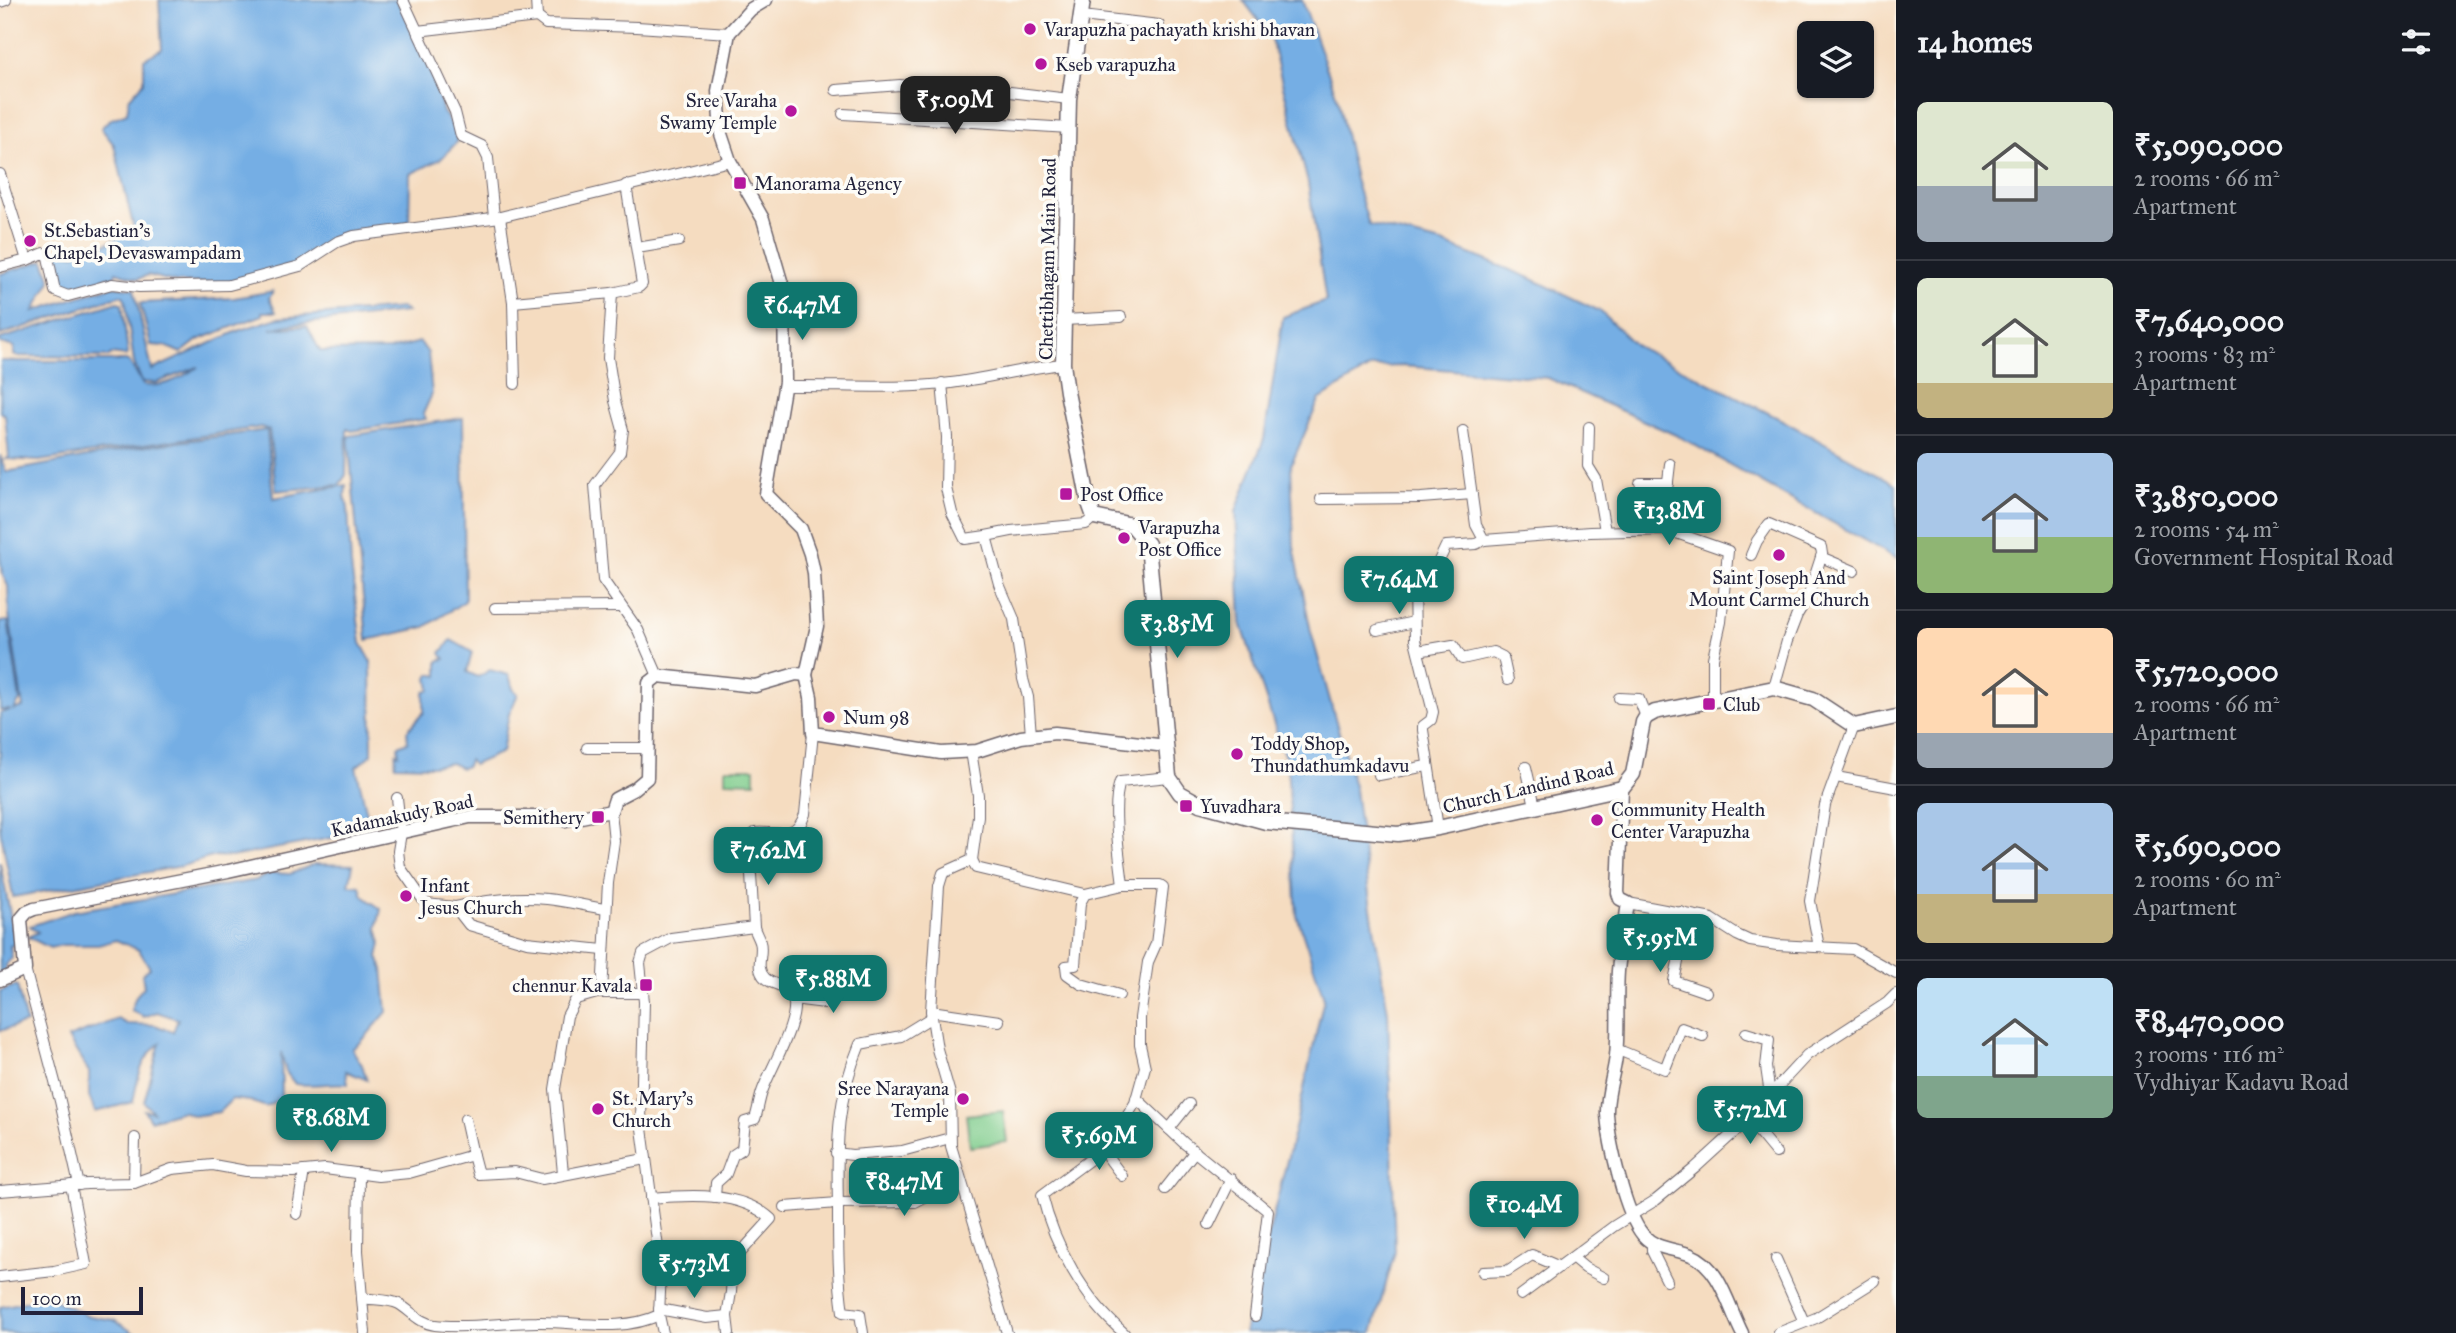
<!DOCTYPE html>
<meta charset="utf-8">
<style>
body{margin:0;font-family:"IM FELL Great Primer",serif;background:#20242c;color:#f1f3f6;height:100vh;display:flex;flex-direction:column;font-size:26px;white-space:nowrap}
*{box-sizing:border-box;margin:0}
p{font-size:23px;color:#9ea1a6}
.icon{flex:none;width:38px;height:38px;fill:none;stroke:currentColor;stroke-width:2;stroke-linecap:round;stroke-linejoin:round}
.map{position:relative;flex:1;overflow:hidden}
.side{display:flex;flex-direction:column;background:#171b24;width:560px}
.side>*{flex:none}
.buttons{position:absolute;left:1797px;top:21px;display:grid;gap:14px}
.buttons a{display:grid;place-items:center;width:77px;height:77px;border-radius:10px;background:#171b24;box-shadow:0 2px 5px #0004;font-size:35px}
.scale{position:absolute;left:21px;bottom:18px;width:122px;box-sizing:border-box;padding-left:7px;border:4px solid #22223b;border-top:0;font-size:19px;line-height:24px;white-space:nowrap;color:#22223b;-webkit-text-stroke:5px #fdfcf7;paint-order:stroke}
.price{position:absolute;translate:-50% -60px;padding:0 16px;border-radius:14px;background:#0f766e;color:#fff;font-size:23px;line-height:46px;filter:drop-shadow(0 2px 4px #0008)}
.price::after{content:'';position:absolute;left:50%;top:42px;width:21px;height:16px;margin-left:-10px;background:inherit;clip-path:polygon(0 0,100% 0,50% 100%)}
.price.active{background:#222;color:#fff}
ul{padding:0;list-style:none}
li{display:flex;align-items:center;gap:21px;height:175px;padding:0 21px}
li+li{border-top:2px solid #363941}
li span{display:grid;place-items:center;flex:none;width:196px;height:140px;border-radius:10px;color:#555}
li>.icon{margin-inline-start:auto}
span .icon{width:84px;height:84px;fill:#fffc;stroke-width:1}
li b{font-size:30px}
h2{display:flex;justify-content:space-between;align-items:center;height:84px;padding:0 21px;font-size:30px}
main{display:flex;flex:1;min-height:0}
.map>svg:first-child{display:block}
</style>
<main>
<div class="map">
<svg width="1896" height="1333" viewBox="0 0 1896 1333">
<rect width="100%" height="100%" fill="#fdfcf7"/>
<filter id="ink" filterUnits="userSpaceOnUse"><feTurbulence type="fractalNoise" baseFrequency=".0143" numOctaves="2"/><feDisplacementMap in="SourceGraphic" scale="14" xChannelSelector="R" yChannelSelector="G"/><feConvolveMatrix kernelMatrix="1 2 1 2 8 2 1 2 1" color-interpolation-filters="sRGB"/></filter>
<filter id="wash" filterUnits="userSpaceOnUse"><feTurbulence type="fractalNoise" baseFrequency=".00686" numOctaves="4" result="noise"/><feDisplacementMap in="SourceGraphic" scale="28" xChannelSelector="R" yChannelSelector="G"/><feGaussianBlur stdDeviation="1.57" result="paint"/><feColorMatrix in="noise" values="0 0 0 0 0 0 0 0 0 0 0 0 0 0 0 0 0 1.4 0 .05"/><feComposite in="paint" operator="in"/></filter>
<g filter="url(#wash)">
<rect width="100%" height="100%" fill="#f5dcc0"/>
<g fill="#7ecc8b" stroke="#507763" stroke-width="2">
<polygon points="725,768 755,768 755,782 725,781"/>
<polygon points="1003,1111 1007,1142 970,1147 966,1115"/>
</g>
<g fill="#74aee4" stroke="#4b6890" stroke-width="2">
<path d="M 159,0 L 397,0 L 418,38 L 437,88 L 443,112 L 454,127 L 457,142 L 441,159 L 410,174 L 409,224 L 340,235 L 294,266 L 226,284 L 175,282 L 148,275 L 138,279 L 116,272 L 114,278 L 107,277 C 98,285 69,301 60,286 C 56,279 55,266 53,257 L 61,251 L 74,255 L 91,243 L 102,246 L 134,229 L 114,145 L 101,128 L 109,120 L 127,113 L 129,99 L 144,82 L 144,59 L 162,49 Z"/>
<polygon points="1243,0 1302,0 1338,100 1355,179 1369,225 1442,243 1528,277 1600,311 1636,346 1782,420 1896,484 1896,558 1680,437 1548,378 1403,366 1371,367 1319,400 1291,465 1294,547 1311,632 1355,790 1371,909 1388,1012 1395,1252 1372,1333 1244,1333 1296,1124 1324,998 1297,916 1287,764 1241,623 1236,511 1264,439 1283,317 1326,301 1308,183 1270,36"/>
<path d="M 44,260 L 51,281 L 34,311 L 113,286 L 134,289 L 152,370 L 240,330 L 278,318 L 402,308 L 407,312 L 288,325 L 271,329 L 307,326 L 320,351 L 389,350 L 420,342 L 428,353 L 432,394 L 423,414 L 426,419 L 352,431 L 347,429 L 346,475 L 339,485 L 276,491 L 269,430 L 261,427 L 39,461 L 6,459 L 9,457 L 5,415 L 0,412 L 1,361 L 129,361 L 143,385 C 164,388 181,378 198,367 L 156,383 L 142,382 L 134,363 L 125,299 L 122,295 L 0,335 L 0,274 Z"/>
<polygon points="273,291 269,298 276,312 262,312 263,315 198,340 181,353 165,346 151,345 140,303 234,298"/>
<polygon points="118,302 122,304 128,354 126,356 111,354 109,357 14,356 14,347 0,343 0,339"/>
<polygon points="463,418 465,601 425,627 367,640 348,436"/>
<polygon points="267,430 273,498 346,485 345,496 348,508 351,565 361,643 371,661 372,754 356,767 368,818 347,835 231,857 215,856 182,866 13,897 0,829 0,713 11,710 0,710 0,622 8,621 20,700 14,710 23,707 9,615 8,586 3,576 0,558 0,455 6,472 140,447"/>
<polygon points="451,640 472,652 467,672 478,677 490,670 509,675 513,689 518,694 509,714 502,752 473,765 469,760 467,766 461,768 451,763 433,766 395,765 396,753 399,754 398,746 408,742 407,731 424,712 424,692 430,690 428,678 430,674 438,676 438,661 445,659 441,653"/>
<polygon points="0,862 16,944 10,946 12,958 5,965 6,973 0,973"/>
<path d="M 315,864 L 353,865 L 349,885 L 360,886 L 363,896 L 381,909 L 377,928 L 381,943 L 378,957 L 383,969 L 387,1012 L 361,1042 L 352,1049 L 362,1065 L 367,1080 L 346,1071 L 348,1084 C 330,1082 313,1087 295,1084 L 286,1072 L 281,1052 L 282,1098 L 266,1107 L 250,1101 L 232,1099 L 219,1112 L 194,1116 L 183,1111 L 150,1120 L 144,1110 L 153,1112 L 144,1102 L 160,1043 C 140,1059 138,1078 133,1102 L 95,1112 L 89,1096 L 89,1072 L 68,1038 L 118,1019 L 127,1024 L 155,1025 L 173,1032 L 178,1019 L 157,1012 L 144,1017 L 131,1010 L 136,996 L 144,987 L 142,974 L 150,968 L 139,950 L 116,940 L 98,945 L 62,945 L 50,948 L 28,937 L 38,932 L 30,926 L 74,911 L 257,880 L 271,873 L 290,874 Z"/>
<polygon points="17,985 26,1023 0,1031 0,991"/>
<polygon points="48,1297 89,1316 114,1320 134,1333 0,1333 0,1307"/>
</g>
</g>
<g filter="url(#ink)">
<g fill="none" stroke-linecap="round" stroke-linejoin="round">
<defs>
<g id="minor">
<polyline points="403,0 455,112 461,136 482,146 488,158 494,217"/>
<polyline points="0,2 6,0"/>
<polyline points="1082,16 1159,25"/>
<polyline points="537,17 546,24 637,27 729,33"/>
<polyline points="417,31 537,17 536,0"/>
<polyline points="836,90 900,85 962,92 1010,92 1069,99"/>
<polyline points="843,114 1069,128"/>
<polyline points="0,174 27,260 44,253 48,257 55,291 68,296 112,284 139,287 229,285 300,266 337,242 354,236 500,217 730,161"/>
<polyline points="500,217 513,302 515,384"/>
<polyline points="637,248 679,241"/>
<polyline points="0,267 27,260"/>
<polyline points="612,293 608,358 615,401 623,430 620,452 595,485 603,580 638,630 658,676"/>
<polyline points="513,302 612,293 639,287 642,284 626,185"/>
<polyline points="1064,320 1121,317"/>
<polyline points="942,383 947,437 946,488 952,513 965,539 986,536"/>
<path d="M 784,386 C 839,385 896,390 951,383 C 989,378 1025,368 1063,364"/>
<polyline points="1589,427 1588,466 1596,479 1605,531"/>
<polyline points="1640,483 1668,483"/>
<polyline points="1321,499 1421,498 1472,494"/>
<polyline points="1668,530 1665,507 1670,464"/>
<polyline points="1484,540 1590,532 1668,530 1728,551 1721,622 1713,658 1713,700"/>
<polyline points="1751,555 1757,541 1769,524 1821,547 1822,554 1808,597 1797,615 1787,641 1774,688"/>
<polyline points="1821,557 1854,571"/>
<polyline points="495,608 620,607"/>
<polyline points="1377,630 1414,622"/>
<polyline points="1418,651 1453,645 1462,659 1493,652 1503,657 1508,680"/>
<polyline points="1619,698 1639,699 1646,717"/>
<polyline points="1031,735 1028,697 1023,679 1014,619 999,584 986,536 1011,531 1086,524 1094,517"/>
<polyline points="587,748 648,748"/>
<polyline points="971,751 978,795 978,816 972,860 943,873 939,886 931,1011 937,1049 950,1094 951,1146 1007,1333"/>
<polyline points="1526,767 1535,806"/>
<polyline points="1379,775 1427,766"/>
<polyline points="1836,777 1896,788"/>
<polyline points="397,798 401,833 398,851 400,867 426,904 455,907 469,925 527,942 603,950"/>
<polyline points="1438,828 1423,730 1423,726 1431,720 1433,712 1415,640 1414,586 1417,578 1436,567 1446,546 1476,544 1484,540 1476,525 1463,431"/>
<polyline points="972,860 976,868 1085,894"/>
<polyline points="1628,903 1712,919 1737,935 1750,941 1777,945 1853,949 1896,973"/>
<path d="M 455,907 C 485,900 515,896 547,899 C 566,901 586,906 606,909"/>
<polyline points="1681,912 1684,933 1674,981 1706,992"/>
<polyline points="1819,947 1810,901 1825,805 1854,726"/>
<polyline points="25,969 60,1101 79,1185"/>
<polyline points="602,993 608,883 614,841 611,811"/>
<polyline points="1119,995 1081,984 1067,974 1066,966 1075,965 1080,903 1085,894 1123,885"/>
<polyline points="793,999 825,1003 833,987 865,982"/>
<polyline points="931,1011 999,1021"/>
<polyline points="1746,1033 1769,1040 1766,1067 1770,1095"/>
<polyline points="1616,1049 1665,1069 1681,1028 1703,1036"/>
<polyline points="1136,1098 1184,1143 1268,1211 1255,1316"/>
<polyline points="465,1119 473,1155"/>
<polyline points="1748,1119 1776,1153"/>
<polyline points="1169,1129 1189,1104"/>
<polyline points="1102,1149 1122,1176"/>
<polyline points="836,1153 852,1155 902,1151 950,1138"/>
<path d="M 359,1173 L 358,1251 L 362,1298 C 372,1300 390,1299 399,1304 C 411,1311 419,1323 435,1325 C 469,1329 503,1322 537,1322 C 577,1321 621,1333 659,1315 L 661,1270 L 641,1121 L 644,1002 L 640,963 L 643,953 L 671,938 L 754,927 L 749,839 L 755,833 C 779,831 795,843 805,814 L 813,733"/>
<polyline points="563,1173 555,1089 567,1016 576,999 597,993 643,993"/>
<polyline points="134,1183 135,1138"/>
<polyline points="1165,1189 1195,1151"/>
<polyline points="0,1191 87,1184 134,1183 172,1169 213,1165 246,1171 294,1172 325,1169 378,1176 409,1173 473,1155 478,1174 515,1172 542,1179 645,1159"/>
<path d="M 715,1197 L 716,1183 L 726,1174 L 733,1155 L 742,1149 L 745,1122 L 755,1119 C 758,1110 759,1101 762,1092 C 769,1070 803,1017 792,995 C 786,984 773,986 765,978 C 754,967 764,953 760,942 C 758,936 755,932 754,927"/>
<path d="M 651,1198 C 689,1195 741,1191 771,1219 L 733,1261 L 731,1292 L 727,1316 L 729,1333"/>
<polyline points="785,1207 838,1203 915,1202 936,1191 962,1186"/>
<polyline points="297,1214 304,1171"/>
<polyline points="1209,1224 1231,1179"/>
<polyline points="1652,1244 1652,1251 1667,1281"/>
<polyline points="1573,1258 1585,1268 1604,1278"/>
<polyline points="1776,1259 1804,1322"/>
<polyline points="1483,1272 1507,1271 1532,1255 1560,1267"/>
<polyline points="0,1277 54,1271 86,1264 71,1185"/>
<polyline points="1521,1295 1614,1226 1656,1200 1695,1168 1741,1126 1807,1055 1887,1003 1896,994"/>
<polyline points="362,1298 365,1333"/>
<polyline points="659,1309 707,1318 727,1316"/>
<polyline points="659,1315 663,1333"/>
<path d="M 863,1333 L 860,1314 L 843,1312 C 838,1278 838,1244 838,1209 C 837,1147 835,1103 860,1044 L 901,1036 L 932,1017"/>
<path d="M 1124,1333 C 1084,1299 1054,1245 1042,1195 L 1096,1155 L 1117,1133 L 1135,1103 L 1145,1067 L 1140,1045 L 1140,1018 L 1148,962 L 1156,944 L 1163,887 L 1160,885 L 1123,885 C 1120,858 1111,807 1120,782 L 1169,777"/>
<polyline points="1778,1333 1816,1318 1875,1281"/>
</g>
<g id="tertiary">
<polyline points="766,0 751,9 729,33 718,91 721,134 730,161 763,219 784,291 785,382 766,494 801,529 810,554 814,573 817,626 806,675 811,697 813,733 941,753 977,751 1021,737 1055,733 1166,746"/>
<path d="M 1622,788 L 1618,893 L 1620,899 L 1628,903 C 1625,925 1620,948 1618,971 C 1616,999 1619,1028 1616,1056 C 1614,1075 1606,1095 1607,1114 C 1609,1142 1625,1214 1643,1235 C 1656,1250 1674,1248 1691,1255 C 1720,1266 1729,1308 1742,1333"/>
<polyline points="0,980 25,969 21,919 27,912 34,909 228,871 470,817 538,817 566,820 611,811 615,799 634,789 647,778 649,683 658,676 755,686 796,674 806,675"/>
</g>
<polyline id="secondary" points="1083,0 1069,99 1063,364 1067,392 1089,503 1094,517 1132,525 1148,544 1169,777 1180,793 1200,804 1266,822 1398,834 1438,828 1622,788 1633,774 1643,722 1646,717 1655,712 1774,688 1813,699 1854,726 1896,717"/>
</defs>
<use href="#minor" stroke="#6c636a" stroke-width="12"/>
<use href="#tertiary" stroke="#6c636a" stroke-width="15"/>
<use href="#secondary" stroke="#6c636a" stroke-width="17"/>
<use href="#minor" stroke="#fff" stroke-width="10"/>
<use href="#tertiary" stroke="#fff" stroke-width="12"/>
<use href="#secondary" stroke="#fff" stroke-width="14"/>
</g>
</g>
<g fill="#b5179e" stroke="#fdfcf7" stroke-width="2.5">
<circle cx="1030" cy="29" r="7"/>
<circle cx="1041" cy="64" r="7"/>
<circle cx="791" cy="111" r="7"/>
<rect x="733" y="176" width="14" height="14" rx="3.5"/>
<circle cx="30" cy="241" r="7"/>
<rect x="1059" y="487" width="14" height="14" rx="3.5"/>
<circle cx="1124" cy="538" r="7"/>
<circle cx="1779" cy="555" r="7"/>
<rect x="1702" y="697" width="14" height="14" rx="3.5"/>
<circle cx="829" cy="717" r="7"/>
<circle cx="1237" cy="754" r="7"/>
<rect x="1179" y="799" width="14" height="14" rx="3.5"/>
<rect x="591" y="810" width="14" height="14" rx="3.5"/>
<circle cx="1597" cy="820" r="7"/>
<circle cx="406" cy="896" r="7"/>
<rect x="639" y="978" width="14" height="14" rx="3.5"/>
<circle cx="963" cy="1099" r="7"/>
<circle cx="598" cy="1109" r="7"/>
</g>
<g text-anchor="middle" stroke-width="7" stroke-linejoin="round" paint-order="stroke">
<g font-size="19" fill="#22223b" stroke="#fdfcf7" text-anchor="start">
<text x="1044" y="36">Varapuzha pachayath krishi bhavan</text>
<text x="1055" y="71">Kseb varapuzha</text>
<text x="777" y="107" text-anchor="end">Sree Varaha<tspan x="777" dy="22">Swamy Temple</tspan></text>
<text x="754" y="190">Manorama Agency</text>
<text x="44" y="237">St.Sebastian's<tspan x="44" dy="22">Chapel, Devaswampadam</tspan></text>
<text x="1080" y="501">Post Office</text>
<text x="1138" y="534">Varapuzha<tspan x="1138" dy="22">Post Office</tspan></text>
<text x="1779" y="584" text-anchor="middle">Saint Joseph And<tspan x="1779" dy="22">Mount Carmel Church</tspan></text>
<text x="1723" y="711">Club</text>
<text x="843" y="724">Num 98</text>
<text x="1251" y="750">Toddy Shop,<tspan x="1251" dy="22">Thundathumkadavu</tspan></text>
<text x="1200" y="813">Yuvadhara</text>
<text x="1611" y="816">Community Health<tspan x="1611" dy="22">Center Varapuzha</tspan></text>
<text x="584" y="824" text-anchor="end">Semithery</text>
<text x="420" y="892">Infant<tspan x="420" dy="22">Jesus Church</tspan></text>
<text x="632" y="992" text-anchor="end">chennur Kavala</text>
<text x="949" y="1095" text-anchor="end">Sree Narayana<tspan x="949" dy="22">Temple</tspan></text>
<text x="612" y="1105">St. Mary's<tspan x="612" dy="22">Church</tspan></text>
</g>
<g font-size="19" fill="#22223b" stroke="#fdfcf7">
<text transform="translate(1047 259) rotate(-89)" y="7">Chettibhagam Main Road</text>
<text transform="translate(1528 787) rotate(-13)" y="7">Church Landind Road</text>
<text transform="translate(402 815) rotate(-12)" y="7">Kadamakudy Road</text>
</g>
</g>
</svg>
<div class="buttons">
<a><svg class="icon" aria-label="layers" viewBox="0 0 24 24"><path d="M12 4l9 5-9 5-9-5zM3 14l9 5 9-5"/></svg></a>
</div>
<div class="scale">100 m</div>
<b class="price active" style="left:955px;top:136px">₹5.09M</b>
<b class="price" style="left:802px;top:342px">₹6.47M</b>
<b class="price" style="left:1669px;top:547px">₹13.8M</b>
<b class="price" style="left:1399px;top:616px">₹7.64M</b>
<b class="price" style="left:1177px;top:660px">₹3.85M</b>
<b class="price" style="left:768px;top:887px">₹7.62M</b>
<b class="price" style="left:1660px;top:974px">₹5.95M</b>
<b class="price" style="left:833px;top:1015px">₹5.88M</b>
<b class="price" style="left:1750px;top:1146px">₹5.72M</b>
<b class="price" style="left:331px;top:1154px">₹8.68M</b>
<b class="price" style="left:1099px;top:1172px">₹5.69M</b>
<b class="price" style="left:904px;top:1218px">₹8.47M</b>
<b class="price" style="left:1524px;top:1241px">₹10.4M</b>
<b class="price" style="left:694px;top:1300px">₹5.73M</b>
</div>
<section class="side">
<h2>14 homes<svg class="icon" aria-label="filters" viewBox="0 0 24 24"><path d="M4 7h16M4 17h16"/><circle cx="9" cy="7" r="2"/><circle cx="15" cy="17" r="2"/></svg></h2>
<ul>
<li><span style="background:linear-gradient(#dfe7d0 60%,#9aa5b1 0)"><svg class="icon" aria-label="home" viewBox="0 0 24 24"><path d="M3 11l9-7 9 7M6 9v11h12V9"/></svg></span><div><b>₹5,090,000</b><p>2 rooms · 66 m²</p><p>Apartment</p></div></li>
<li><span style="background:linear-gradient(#dfe7d0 75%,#c2b280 0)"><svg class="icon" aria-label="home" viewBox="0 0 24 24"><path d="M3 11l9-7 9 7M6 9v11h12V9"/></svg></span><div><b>₹7,640,000</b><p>3 rooms · 83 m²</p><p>Apartment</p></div></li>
<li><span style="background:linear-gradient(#a9c7e8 60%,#8fb573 0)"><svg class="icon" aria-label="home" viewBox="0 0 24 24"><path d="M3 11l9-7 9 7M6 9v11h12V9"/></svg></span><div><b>₹3,850,000</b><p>2 rooms · 54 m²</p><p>Government Hospital Road</p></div></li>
<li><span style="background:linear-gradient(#ffd9b3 75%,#9aa5b1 0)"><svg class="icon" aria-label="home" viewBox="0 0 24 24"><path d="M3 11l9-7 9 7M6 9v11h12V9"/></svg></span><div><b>₹5,720,000</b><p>2 rooms · 66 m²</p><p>Apartment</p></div></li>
<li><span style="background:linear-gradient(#a9c7e8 65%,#c2b280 0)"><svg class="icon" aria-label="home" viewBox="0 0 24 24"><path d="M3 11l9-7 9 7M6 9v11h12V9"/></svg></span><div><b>₹5,690,000</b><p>2 rooms · 60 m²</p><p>Apartment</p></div></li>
<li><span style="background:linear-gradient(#bfe0f5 70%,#7fa58c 0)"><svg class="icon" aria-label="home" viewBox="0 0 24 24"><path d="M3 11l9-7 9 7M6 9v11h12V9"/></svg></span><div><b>₹8,470,000</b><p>3 rooms · 116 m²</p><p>Vydhiyar Kadavu Road</p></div></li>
</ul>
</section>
</main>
